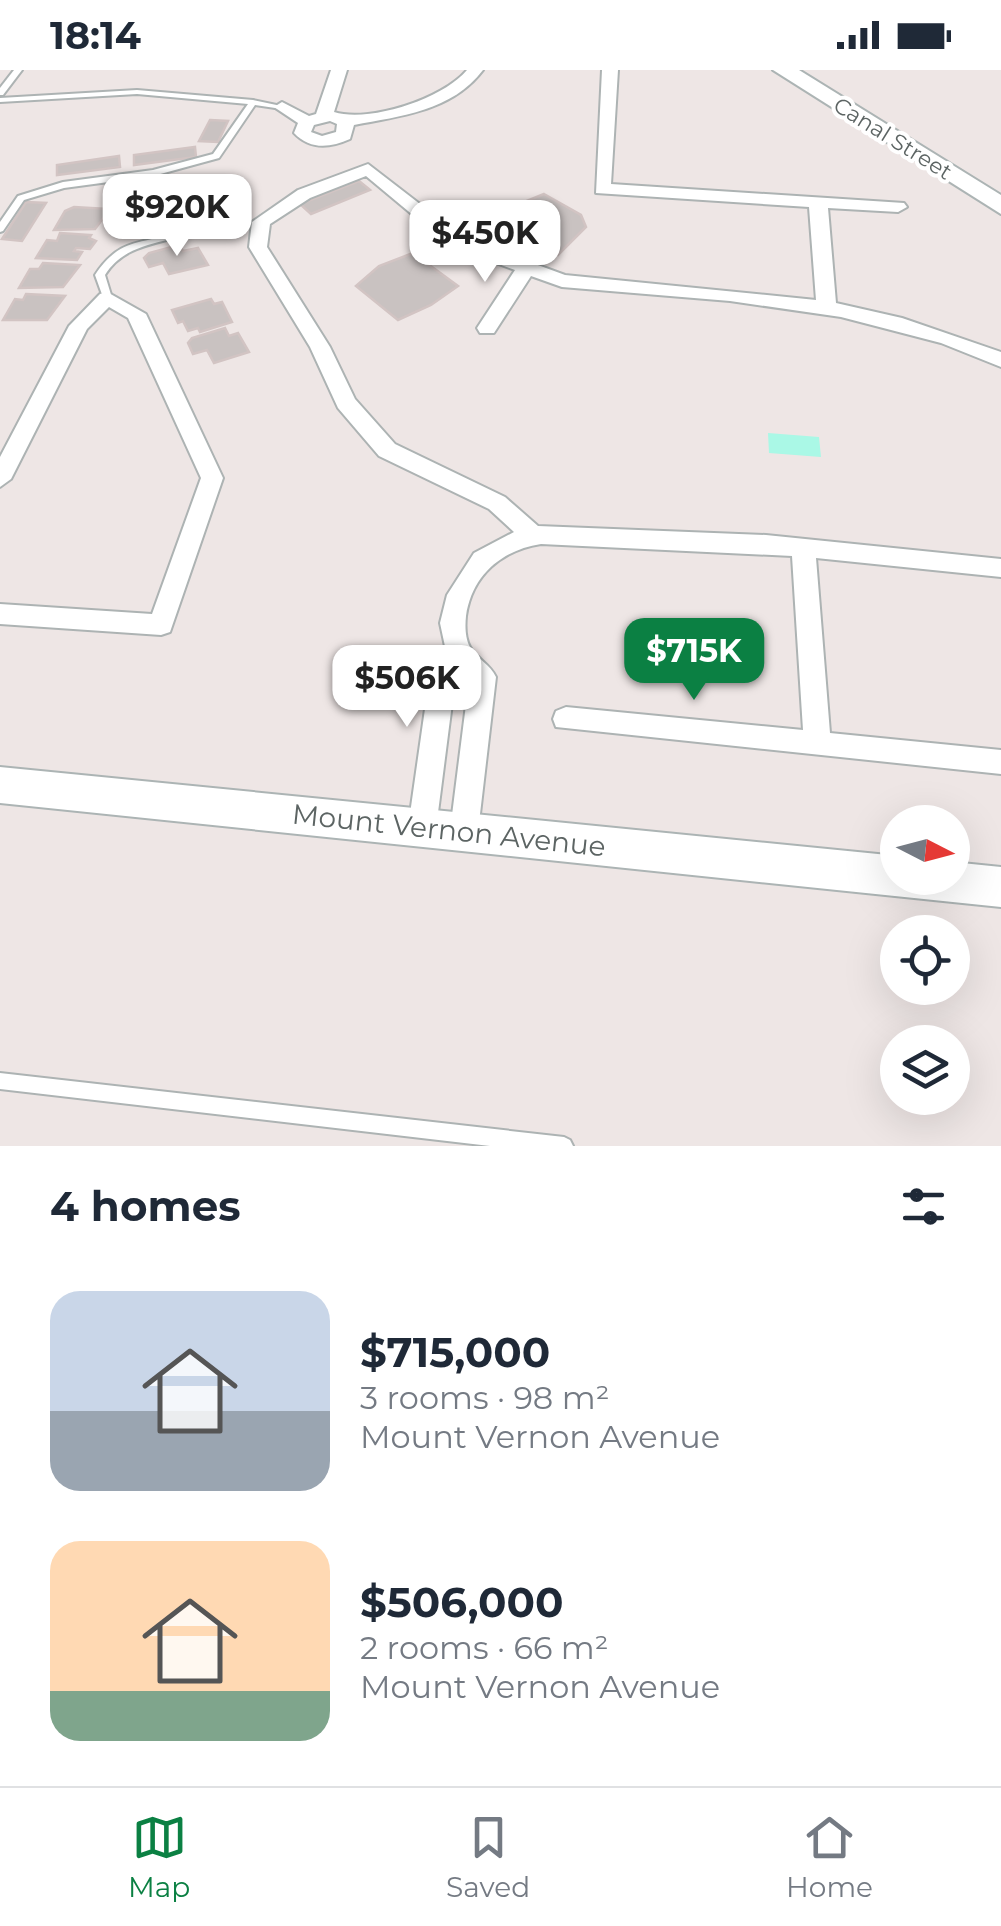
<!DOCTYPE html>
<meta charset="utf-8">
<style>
body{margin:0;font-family:Montserrat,sans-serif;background:#f6f6f7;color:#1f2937;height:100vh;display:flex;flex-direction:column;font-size:38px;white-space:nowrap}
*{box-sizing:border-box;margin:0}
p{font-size:32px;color:#747a83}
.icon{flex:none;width:55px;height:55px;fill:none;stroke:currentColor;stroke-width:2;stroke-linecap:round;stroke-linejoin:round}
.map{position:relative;height:1076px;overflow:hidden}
.side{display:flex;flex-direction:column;background:#fff;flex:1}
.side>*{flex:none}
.needle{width:65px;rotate:96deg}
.buttons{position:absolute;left:880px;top:735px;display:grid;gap:20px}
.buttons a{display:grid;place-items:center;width:90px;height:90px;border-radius:50%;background:#fff;box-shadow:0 10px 40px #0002;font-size:50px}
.price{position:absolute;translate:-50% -85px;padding:0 22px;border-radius:20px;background:#fff;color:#222;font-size:32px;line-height:65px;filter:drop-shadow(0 2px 5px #0008)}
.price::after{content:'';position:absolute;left:50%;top:60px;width:30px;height:22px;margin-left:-15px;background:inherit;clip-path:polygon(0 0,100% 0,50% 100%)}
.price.active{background:#0b8043;color:#fff}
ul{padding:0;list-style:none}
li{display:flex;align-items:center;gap:30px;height:250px;padding:0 50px}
li span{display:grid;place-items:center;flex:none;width:280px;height:200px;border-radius:30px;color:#555}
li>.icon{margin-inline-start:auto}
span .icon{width:120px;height:120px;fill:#fffc;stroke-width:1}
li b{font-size:42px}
h2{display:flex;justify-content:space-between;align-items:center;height:120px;padding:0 50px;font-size:42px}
.status{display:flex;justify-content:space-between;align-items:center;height:70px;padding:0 50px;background:#fff;direction:ltr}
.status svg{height:28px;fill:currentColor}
.dock{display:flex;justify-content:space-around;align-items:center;height:140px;border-top:2px solid #e0e1e3;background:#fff;font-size:28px;color:#747a83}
.dock a{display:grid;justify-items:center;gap:5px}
.dock .active{color:#0b8043}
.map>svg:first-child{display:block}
</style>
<div class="status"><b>18:14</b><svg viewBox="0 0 49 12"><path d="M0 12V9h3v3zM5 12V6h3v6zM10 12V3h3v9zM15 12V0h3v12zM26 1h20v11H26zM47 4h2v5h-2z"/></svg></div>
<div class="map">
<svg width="1001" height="1076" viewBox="0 0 1001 1076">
<rect width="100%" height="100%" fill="#eee6e5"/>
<polygon fill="#aaf8e6" points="768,363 819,367 821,387 769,383"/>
<g fill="#c9c2c1" stroke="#d2c4c3" stroke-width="2.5">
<polygon points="210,50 228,51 218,72 199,71"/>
<polygon points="195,77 196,87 134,95 134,85"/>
<polygon points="119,86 120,97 57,105 57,95"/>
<polygon points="359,111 370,120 311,144 300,134"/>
<polygon points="220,122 233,122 230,131 240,132 228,151 192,148 203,125 219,125"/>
<polygon points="168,124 197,126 189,145 169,144 165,151 148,150 154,129 166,130"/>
<polygon points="544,124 581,145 586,157 558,185 519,174 497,156 519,134"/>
<polygon points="26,132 46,133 22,171 2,169"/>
<polygon points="74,137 110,139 95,159 54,160 65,141"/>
<polygon points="60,163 91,165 89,168 96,171 90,179 76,178 74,181 82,182 77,190 36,188 47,170 57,171"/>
<polygon points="179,175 183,181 198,178 208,195 169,204 163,193 149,197 144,188 149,183"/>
<polygon points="413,183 458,216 431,235 398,250 356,216 379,196"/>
<polygon points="43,193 80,195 63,217 19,218 30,199 39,199"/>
<polygon points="26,224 65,226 47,250 3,250 15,229 23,230"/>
<polygon points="211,229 214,234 222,232 232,252 200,262 198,258 188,261 183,251 178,253 172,240"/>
<polygon points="225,258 229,266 238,263 249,282 214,293 207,280 193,284 188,273 192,268"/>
</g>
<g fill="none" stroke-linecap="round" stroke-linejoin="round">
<defs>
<g id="lane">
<polygon points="14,0 22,0 3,25 0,25 0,18"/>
<polygon points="137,20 253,30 286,37 282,39 255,35 219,88 153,106 64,118 24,130 3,161 0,162 0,152 18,126 63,112 153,100 213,84 248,34 137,24 0,32 0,28"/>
<path d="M 204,150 L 207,151 L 207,155 C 172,176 128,168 105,205 L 112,228 L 107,231 L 104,230 L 95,205 C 118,170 137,174 173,164 C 184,161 194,155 204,150 Z"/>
<polygon points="0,1003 564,1067 570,1070 573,1076 490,1076 0,1019"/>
</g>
<g id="street">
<path d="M 331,0 L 347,0 L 334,42 C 369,53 443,29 467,0 L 483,0 C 452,41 401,46 354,55 L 350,69 C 330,78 310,80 294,63 L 298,53 L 274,37 L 282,32 L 309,46 L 316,44 ZM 330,51 L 337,54 L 336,62 L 322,66 L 311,62 L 314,55 Z"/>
<path d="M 602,0 L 618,0 L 611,114 L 904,133 L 907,137 L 898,142 L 828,138 L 836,233 L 902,248 L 1001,282 L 1001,297 L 941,273 L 841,247 L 730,231 L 562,217 L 531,206 L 494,263 L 480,263 L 477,258 L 515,200 L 450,176 L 366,106 L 310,128 L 270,154 L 267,177 L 330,277 L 355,329 L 395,374 L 505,427 L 538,456 L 766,465 L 1001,489 L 1001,507 L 816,488 L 830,663 L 1001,680 L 1001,704 L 556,657 L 553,649 L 556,641 L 566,637 L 803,660 L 792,486 L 541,474 C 502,480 472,505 466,546 C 465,556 465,568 470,577 C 477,589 490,594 496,607 L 478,761 L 474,770 L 464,774 L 454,770 L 450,761 L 469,611 L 461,603 L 454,618 L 436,758 L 432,767 L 422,771 L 412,767 L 408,758 L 428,618 L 446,581 L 440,553 L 447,525 L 474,483 L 514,462 L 489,439 L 379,386 L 338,338 L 310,277 L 249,177 L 252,152 L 298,120 L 368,94 L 464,168 L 565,205 L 816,230 L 809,137 L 596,123 Z"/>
<polygon points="107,222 146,244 223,408 170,562 161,565 0,554 0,534 152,544 201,408 128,248 109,237 87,259 11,409 0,417 0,387 69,256 100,224"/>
</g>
<g id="secondary">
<polygon points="773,0 799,0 1001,125 1001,144"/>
<polygon points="0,697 898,786 898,808 952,808 952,792 1001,797 1001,837 0,733"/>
</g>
</defs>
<use href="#lane" stroke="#adb3b3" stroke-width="4"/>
<use href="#street" stroke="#adb3b3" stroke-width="4"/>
<use href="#secondary" stroke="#acb4b4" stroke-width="4"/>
<use href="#lane" fill="#fff" fill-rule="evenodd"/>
<use href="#street" fill="#fff" fill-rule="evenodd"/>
<use href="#secondary" fill="#fff" fill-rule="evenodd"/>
</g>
<g text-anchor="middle" stroke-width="8" stroke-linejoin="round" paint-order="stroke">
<g font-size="22" fill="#5c6463" stroke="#fff">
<text transform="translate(893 68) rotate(32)" y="8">Canal Street</text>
</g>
<g font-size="28" fill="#5c6463" stroke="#fff">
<text transform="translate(449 760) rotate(6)" y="10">Mount Vernon Avenue</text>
</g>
</g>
</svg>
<div class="buttons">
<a><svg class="needle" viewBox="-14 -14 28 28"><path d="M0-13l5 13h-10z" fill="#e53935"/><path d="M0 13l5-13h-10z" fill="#747a83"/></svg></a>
<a><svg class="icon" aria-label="locate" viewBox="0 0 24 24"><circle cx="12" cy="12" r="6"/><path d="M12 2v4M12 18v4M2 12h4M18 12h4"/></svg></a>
<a><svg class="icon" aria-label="layers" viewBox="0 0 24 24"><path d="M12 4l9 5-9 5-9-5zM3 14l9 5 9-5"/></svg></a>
</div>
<b class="price" style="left:177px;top:189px">$920K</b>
<b class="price" style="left:485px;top:215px">$450K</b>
<b class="price active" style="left:694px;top:633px">$715K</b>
<b class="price" style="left:407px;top:660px">$506K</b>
</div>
<section class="side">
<h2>4 homes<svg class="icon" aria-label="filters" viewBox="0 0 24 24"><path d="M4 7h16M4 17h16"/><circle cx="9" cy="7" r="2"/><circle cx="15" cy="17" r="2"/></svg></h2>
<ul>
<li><span style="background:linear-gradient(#c9d6e8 60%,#9aa5b1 0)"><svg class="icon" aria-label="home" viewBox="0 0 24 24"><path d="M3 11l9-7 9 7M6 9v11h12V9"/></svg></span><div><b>$715,000</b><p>3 rooms · 98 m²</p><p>Mount Vernon Avenue</p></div></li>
<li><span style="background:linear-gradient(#ffd9b3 75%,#7fa58c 0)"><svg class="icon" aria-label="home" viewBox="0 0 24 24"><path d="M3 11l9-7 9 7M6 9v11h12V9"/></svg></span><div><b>$506,000</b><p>2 rooms · 66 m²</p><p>Mount Vernon Avenue</p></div></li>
</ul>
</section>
<nav class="dock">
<a class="active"><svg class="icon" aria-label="map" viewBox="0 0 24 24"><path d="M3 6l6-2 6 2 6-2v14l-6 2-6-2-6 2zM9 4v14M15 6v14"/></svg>Map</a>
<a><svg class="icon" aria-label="saved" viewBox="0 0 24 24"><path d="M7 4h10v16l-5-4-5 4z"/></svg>Saved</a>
<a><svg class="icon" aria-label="home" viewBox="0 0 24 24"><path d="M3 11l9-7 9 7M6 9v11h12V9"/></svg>Home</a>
</nav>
